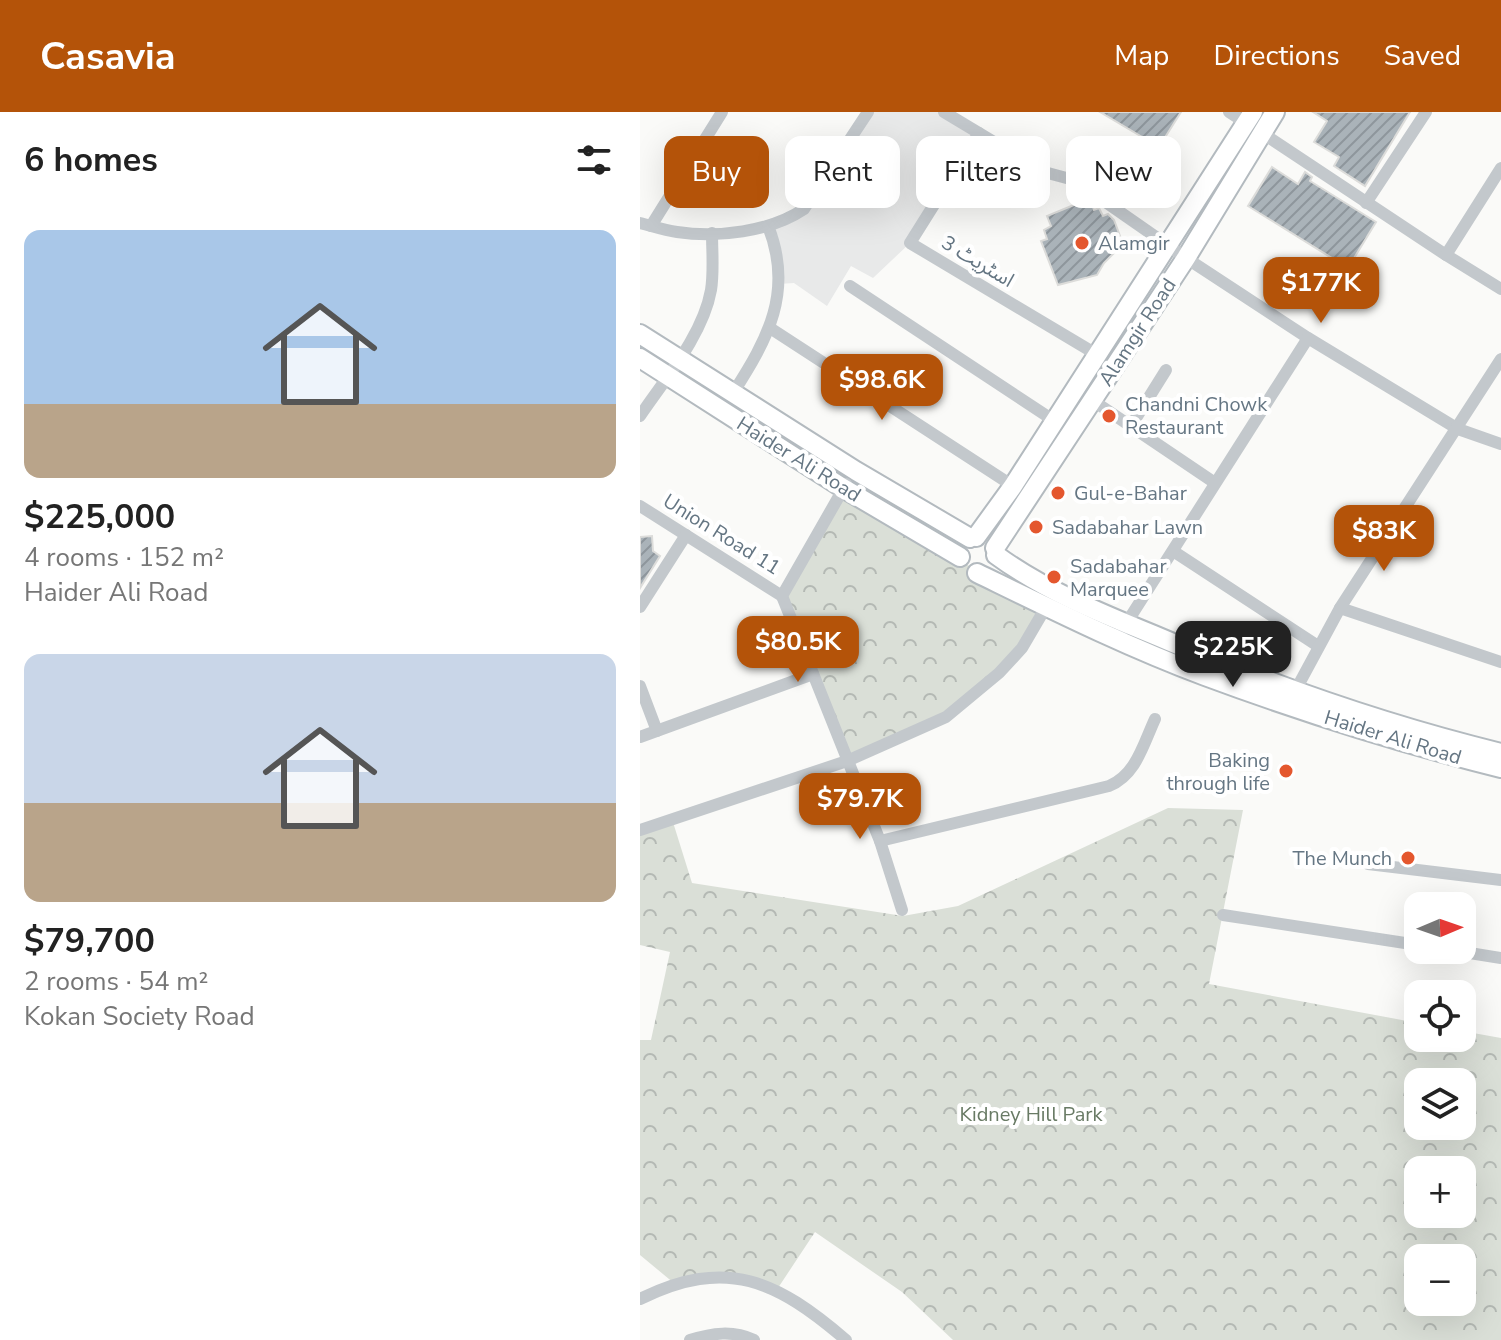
<!DOCTYPE html>
<meta charset="utf-8">
<style>
body{margin:0;font-family:"Nunito Sans","Noto Sans Arabic",sans-serif;background:#f6f6f6;color:#222;height:100vh;display:flex;flex-direction:column;font-size:30px;white-space:nowrap}
*{box-sizing:border-box;margin:0}
p{font-size:26px;color:#767676}
.icon{flex:none;width:44px;height:44px;fill:none;stroke:currentColor;stroke-width:2;stroke-linecap:round;stroke-linejoin:round}
.map{position:relative;flex:1;overflow:hidden}
.panel{display:flex;flex-direction:column;background:#fff;width:640px}
.panel>*{flex:none}
.guide{position:absolute;left:24px;top:24px;width:716px;height:72px;display:flex;gap:16px}
.needle{width:52px;rotate:88deg}
.fabs{position:absolute;left:764px;top:780px;display:grid;gap:16px}
.fabs a{display:grid;place-items:center;width:72px;height:72px;border-radius:16px;background:#fff;box-shadow:0 8px 32px #0002;font-size:40px}
.price{position:absolute;translate:-50% -68px;padding:0 18px;border-radius:16px;background:#b45309;color:#fff;font-size:26px;line-height:52px;filter:drop-shadow(0 2px 4px #0008)}
.price::after{content:'';position:absolute;left:50%;top:48px;width:24px;height:18px;margin-left:-12px;background:inherit;clip-path:polygon(0 0,100% 0,50% 100%)}
.price.selected{background:#222;color:#fff}
ul{padding:0;list-style:none}
li{display:grid;align-content:center;gap:16px;height:424px;padding:0 24px}
li span{display:grid;place-items:center;height:248px;border-radius:16px;color:#555}
li>.icon{margin-inline-start:auto}
span .icon{width:144px;height:144px;fill:#fffc;stroke-width:1}
li b{font-size:34px}
h2{display:flex;justify-content:space-between;align-items:center;height:96px;padding:0 24px;font-size:34px}
.chip{padding:0 28px;border-radius:16px;background:#fff;box-shadow:0 8px 32px #0002;font-size:28px;line-height:72px}
.chip.selected{background:#b45309;color:#fff}
header{display:flex;align-items:center;gap:48px;box-sizing:border-box;height:112px;padding:0 40px;background:#b45309;color:#fff}
header strong{font-size:38px}
nav{display:flex;gap:44px;margin-inline-start:auto;font-size:28px}
main{display:flex;flex:1;min-height:0}
.map>svg:first-child{display:block}
</style>
<header>
<strong>Casavia</strong>
<nav><a>Map</a><a>Directions</a><a>Saved</a></nav>
</header>
<main>
<section class="panel">
<h2>6 homes<svg class="icon" aria-label="filters" viewBox="0 0 24 24"><path d="M4 7h16M4 17h16"/><circle cx="9" cy="7" r="2"/><circle cx="15" cy="17" r="2"/></svg></h2>
<ul>
<li><span style="background:linear-gradient(#a9c7e8 70%,#b9a48a 0)"><svg class="icon" aria-label="home" viewBox="0 0 24 24"><path d="M3 11l9-7 9 7M6 9v11h12V9"/></svg></span><div><b>$225,000</b><p>4 rooms · 152 m²</p><p>Haider Ali Road</p></div></li>
<li><span style="background:linear-gradient(#c9d6e8 60%,#b9a48a 0)"><svg class="icon" aria-label="home" viewBox="0 0 24 24"><path d="M3 11l9-7 9 7M6 9v11h12V9"/></svg></span><div><b>$79,700</b><p>2 rooms · 54 m²</p><p>Kokan Society Road</p></div></li>
</ul>
</section>
<div class="map">
<svg width="861" height="1228" viewBox="0 0 861 1228">
<defs>
<pattern id="park-crowns" width="20" height="18" patternUnits="userSpaceOnUse" patternTransform="scale(2)"><rect width="20" height="18" fill="#dadfd7"/><path d="M2 6a3 3 0 1 1 6 0M12 15a3 3 0 1 1 6 0" fill="none" stroke="#b4b9b4"/></pattern>
<pattern id="building-hatch" width="6" height="6" patternUnits="userSpaceOnUse" patternTransform="scale(2)"><rect width="6" height="6" fill="#aab3b9"/><path d="M-1 1l2-2M0 6l6-6M5 7l2-2" fill="none" stroke="#8e969c"/></pattern>
</defs>
<rect width="100%" height="100%" fill="#fafaf8"/>
<polygon fill="#e8e9e9" points="228,0 304,0 339,21 270,131 233,166 211,154 187,194 154,171 139,172 128,114 164,97"/>
<g fill="url(#park-crowns)" fill-rule="evenodd">
<polygon points="203,376 360,473 406,495 382,536 306,605 207,649 142,484"/>
<path d="M 528,696 L 603,698 L 569,872 L 778,911 L 778,926 L 822,926 L 822,919 L 861,926 L 861,1228 L 313,1228 L 262,1180 L 175,1120 L 136,1179 L 79,1164 L 35,1172 L 0,1143 L 0,928 L 11,928 L 30,840 L 0,833 L 0,719 L 32,707 L 52,771 L 263,804 L 318,794 ZM 778,970 L 822,970 L 822,1014 L 778,1014 ZM 778,1058 L 822,1058 L 822,1102 L 778,1102 ZM 778,1146 L 822,1146 L 822,1190 L 778,1190 Z"/>
</g>
<g fill="url(#building-hatch)" stroke="#dcdcda" stroke-width="2">
<polygon points="460,0 541,0 519,35"/>
<polygon points="673,0 770,0 725,74 694,54 699,45 674,30 687,9"/>
<polygon points="632,55 658,72 665,60 672,65 670,69 736,110 708,156 608,94"/>
<polygon points="446,88 452,92 454,98 459,96 463,104 468,102 474,108 483,132 464,151 457,163 418,173 401,129 407,127 404,118 411,114 407,104"/>
<polygon points="12,424 13,439 20,444 0,476 0,425"/>
</g>
<g fill="none" stroke-linecap="round" stroke-linejoin="round">
<defs>
<g id="secondary">
<polyline points="0,222 216,359 330,426"/>
<polyline points="0,246 203,376 320,445"/>
<polyline points="336,425 373,374 613,0"/>
<polyline points="355,436 546,146 635,0"/>
<path d="M 356,443 C 402,477 460,501 514,523 C 626,571 742,612 861,641"/>
<path d="M 337,461 C 411,497 487,535 565,564 C 662,600 760,631 861,656"/>
</g>
</defs>
<use href="#secondary" stroke="#b3babf" stroke-width="22"/>
<g stroke="#c3c8cc" stroke-width="12">
<polyline points="304,0 404,60 434,68 546,146 668,226 818,317 861,332"/>
<polyline points="589,0 606,11"/>
<polyline points="339,21 270,131 456,242"/>
<polyline points="622,21 806,143 861,177"/>
<polyline points="726,91 786,0"/>
<path d="M 0,111 C 12,114 24,118 37,120 C 77,126 130,120 164,97 L 228,0"/>
<polyline points="11,114 82,0"/>
<polyline points="806,143 861,56"/>
<polyline points="210,174 413,308"/>
<polyline points="130,216 373,374"/>
<path d="M 93,281 C 128,227 154,179 128,114"/>
<polyline points="452,288 575,371"/>
<path d="M 0,304 C 25,267 63,223 71,178 C 74,160 72,139 72,121"/>
<polyline points="491,314 526,258"/>
<polyline points="0,394 142,484"/>
<polyline points="533,439 678,534"/>
<polyline points="142,484 240,729 262,798"/>
<polyline points="142,484 206,372"/>
<polyline points="0,495 46,423"/>
<polyline points="700,496 861,550"/>
<polyline points="477,526 668,226"/>
<polyline points="0,574 17,619"/>
<polyline points="653,583 700,496 861,247"/>
<polyline points="0,625 173,562"/>
<polyline points="0,718 207,649 306,605 359,561 382,536 406,495"/>
<path d="M 240,729 L 469,674 C 496,663 503,633 515,607"/>
<polyline points="728,752 861,768"/>
<polyline points="583,803 778,833"/>
<polyline points="811,838 861,846"/>
<path d="M 0,1187 C 87,1144 137,1169 206,1228"/>
<path d="M 50,1228 C 72,1221 93,1218 114,1228"/>
</g>
<use href="#secondary" stroke="#fff" stroke-width="18"/>
</g>
<g fill="#e4572e" stroke="#fff" stroke-width="3">
<circle cx="442" cy="131" r="8"/>
<circle cx="469" cy="304" r="8"/>
<circle cx="418" cy="381" r="8"/>
<circle cx="396" cy="415" r="8"/>
<circle cx="414" cy="465" r="8"/>
<circle cx="646" cy="659" r="8"/>
<circle cx="768" cy="746" r="8"/>
</g>
<g text-anchor="middle" stroke-width="8" stroke-linejoin="round" paint-order="stroke">
<g font-size="20" fill="#657683" stroke="#fff" text-anchor="start">
<text x="458" y="138">Alamgir</text>
<text x="485" y="299">Chandni Chowk<tspan x="485" dy="23">Restaurant</tspan></text>
<text x="434" y="388">Gul-e-Bahar</text>
<text x="412" y="422">Sadabahar Lawn</text>
<text x="430" y="461">Sadabahar<tspan x="430" dy="23">Marquee</tspan></text>
<text x="630" y="655" text-anchor="end">Baking<tspan x="630" dy="23">through life</tspan></text>
<text x="752" y="753" text-anchor="end">The Munch</text>
</g>
<g font-size="20" fill="#657683" stroke="#fff">
<text transform="translate(338 149) rotate(31)" y="7">اسٹریٹ 3</text>
<text transform="translate(497 220) rotate(-57)" y="7">Alamgir Road</text>
<text transform="translate(159 347) rotate(32)" y="7">Haider Ali Road</text>
<text transform="translate(82 422) rotate(32)" y="7">Union Road 11</text>
<text transform="translate(753 625) rotate(17)" y="7">Haider Ali Road</text>
</g>
<g font-size="20" fill="#687a64" stroke="#fff">
<text x="391" y="1009">Kidney Hill Park</text>
</g>
</g>
</svg>
<div class="fabs">
<a><svg class="needle" viewBox="-14 -14 28 28"><path d="M0-13l5 13h-10z" fill="#e53935"/><path d="M0 13l5-13h-10z" fill="#767676"/></svg></a>
<a><svg class="icon" aria-label="locate" viewBox="0 0 24 24"><circle cx="12" cy="12" r="6"/><path d="M12 2v4M12 18v4M2 12h4M18 12h4"/></svg></a>
<a><svg class="icon" aria-label="layers" viewBox="0 0 24 24"><path d="M12 4l9 5-9 5-9-5zM3 14l9 5 9-5"/></svg></a>
<a>+</a>
<a>−</a>
</div>
<b class="price" style="left:681px;top:213px">$177K</b>
<b class="price" style="left:242px;top:310px">$98.6K</b>
<b class="price" style="left:744px;top:461px">$83K</b>
<b class="price" style="left:158px;top:572px">$80.5K</b>
<b class="price selected" style="left:593px;top:577px">$225K</b>
<b class="price" style="left:220px;top:729px">$79.7K</b>
<div class="guide">
<a class="chip selected">Buy</a>
<a class="chip">Rent</a>
<a class="chip">Filters</a>
<a class="chip">New</a>
</div>
</div>
</main>
